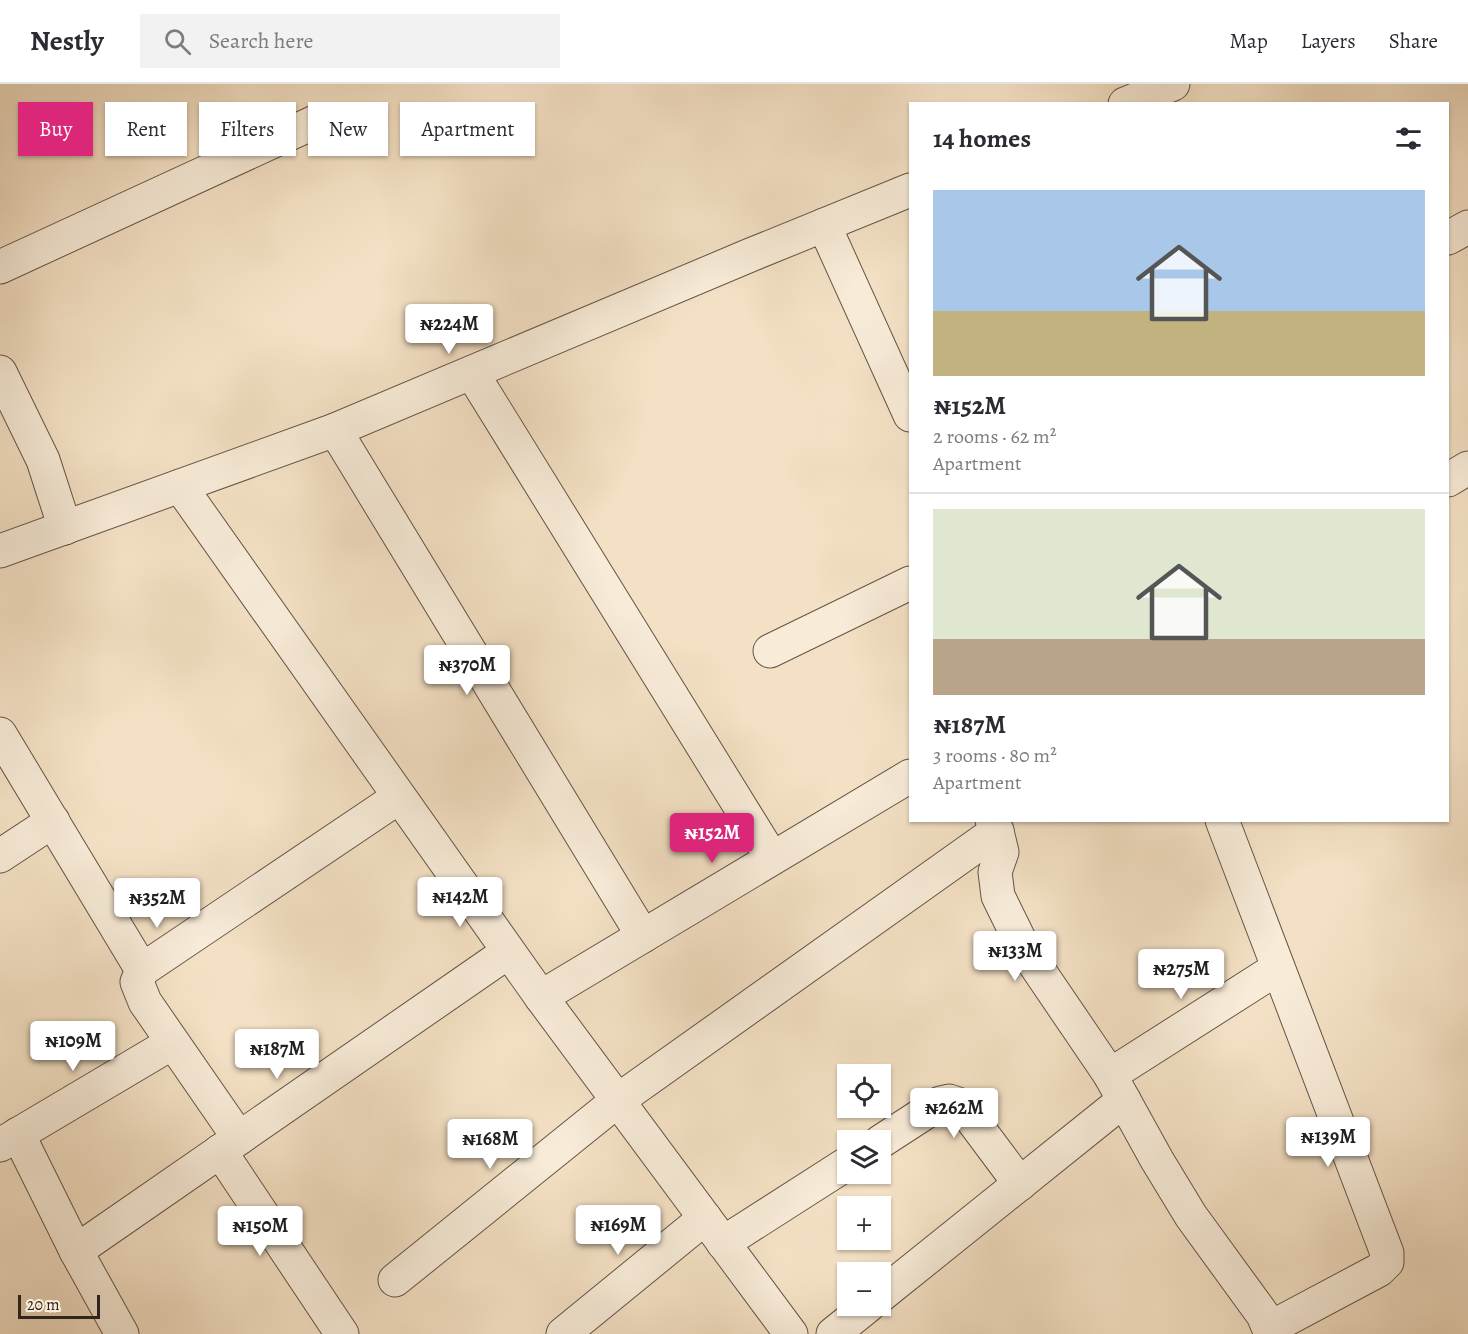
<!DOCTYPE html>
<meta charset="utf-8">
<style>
body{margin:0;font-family:Alegreya,serif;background:#f2f2f3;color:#2b2b33;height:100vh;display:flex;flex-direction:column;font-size:22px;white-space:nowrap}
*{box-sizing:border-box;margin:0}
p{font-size:20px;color:#7c7c81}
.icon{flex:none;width:33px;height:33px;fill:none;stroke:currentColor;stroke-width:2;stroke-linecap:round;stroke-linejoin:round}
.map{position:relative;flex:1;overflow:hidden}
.sheet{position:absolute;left:909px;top:18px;width:540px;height:720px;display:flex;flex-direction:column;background:#fff;border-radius:0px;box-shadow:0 2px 4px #0004}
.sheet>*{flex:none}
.banner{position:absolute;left:18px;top:18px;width:570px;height:54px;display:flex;gap:12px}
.buttons{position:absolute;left:837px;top:980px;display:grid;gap:12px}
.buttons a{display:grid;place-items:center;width:54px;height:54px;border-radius:0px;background:#fff;box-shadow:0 2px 4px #0004;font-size:30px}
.scale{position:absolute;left:18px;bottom:15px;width:82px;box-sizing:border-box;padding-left:6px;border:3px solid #34251c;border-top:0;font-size:16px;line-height:21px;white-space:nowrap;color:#34251c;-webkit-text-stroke:4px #f8ecd9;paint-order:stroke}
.price{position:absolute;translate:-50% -51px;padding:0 14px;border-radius:6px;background:#fff;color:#222;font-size:20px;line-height:39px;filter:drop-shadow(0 2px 3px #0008)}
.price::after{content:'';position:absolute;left:50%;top:36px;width:18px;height:14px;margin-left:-9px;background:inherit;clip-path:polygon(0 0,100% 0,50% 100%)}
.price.selected{background:#db2777;color:#fff}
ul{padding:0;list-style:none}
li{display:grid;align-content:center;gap:12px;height:318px;padding:0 24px}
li+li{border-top:2px solid #e1e1e2}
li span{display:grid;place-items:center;height:186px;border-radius:0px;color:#555}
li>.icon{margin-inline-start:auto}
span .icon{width:108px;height:108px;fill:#fffc;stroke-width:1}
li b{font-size:26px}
h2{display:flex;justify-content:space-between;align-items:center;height:72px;padding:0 24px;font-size:26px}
.pill{padding:0 21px;border-radius:0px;background:#fff;box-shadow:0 2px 4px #0004;font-size:21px;line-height:54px}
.pill.selected{background:#db2777;color:#fff}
header{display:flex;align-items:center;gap:36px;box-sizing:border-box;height:84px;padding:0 30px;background:#fff;border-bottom:2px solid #e1e1e2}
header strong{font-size:28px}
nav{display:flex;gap:33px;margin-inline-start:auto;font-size:21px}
.search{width:420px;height:54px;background:#f2f2f3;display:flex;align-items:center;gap:15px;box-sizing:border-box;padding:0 21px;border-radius:0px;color:#7c7c81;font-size:22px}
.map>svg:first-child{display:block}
</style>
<header>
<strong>Nestly</strong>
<div class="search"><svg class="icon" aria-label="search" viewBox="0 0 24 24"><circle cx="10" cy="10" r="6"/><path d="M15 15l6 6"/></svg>Search here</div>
<nav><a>Map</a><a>Layers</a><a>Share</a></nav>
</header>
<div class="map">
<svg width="1468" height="1250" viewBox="0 0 1468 1250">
<rect width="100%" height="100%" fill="#f4e1c5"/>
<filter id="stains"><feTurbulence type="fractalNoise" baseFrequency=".00333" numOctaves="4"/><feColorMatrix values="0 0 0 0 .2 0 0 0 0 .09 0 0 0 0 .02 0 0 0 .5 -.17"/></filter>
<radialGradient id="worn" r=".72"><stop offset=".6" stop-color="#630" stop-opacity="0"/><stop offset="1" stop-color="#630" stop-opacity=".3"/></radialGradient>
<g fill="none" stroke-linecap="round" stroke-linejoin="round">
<defs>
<g id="minor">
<polyline points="1125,20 1173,0"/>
<polyline points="824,141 910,331"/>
<polyline points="1448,154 1468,143"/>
<polyline points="0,183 315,38"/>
<polyline points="0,288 43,376 65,444"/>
<polyline points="472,289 772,774"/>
<polyline points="335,346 643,852"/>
<polyline points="1448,396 1468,384"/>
<polyline points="180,402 541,913 791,1250"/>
<polyline points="0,467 335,346 748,172 910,106"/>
<polyline points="770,567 910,499"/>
<polyline points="0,650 142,886"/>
<polyline points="992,736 997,747 1002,768 995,788 998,812 1023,863 1110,991 1157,1076 1191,1132 1263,1231 1271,1250"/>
<polyline points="1222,736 1387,1169 1387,1178 1379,1186 1270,1244"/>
<polyline points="0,772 53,737"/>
<polyline points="541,913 910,692"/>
<polyline points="1110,991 1278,884"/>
<polyline points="18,1050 76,1167 122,1250"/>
<polyline points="239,1054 145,918 137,898 142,886 399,713"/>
<polyline points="880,1058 940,1019 949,1017 961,1021 1020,1100"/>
<polyline points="0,1061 172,959"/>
<polyline points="220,1067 342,1250"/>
<polyline points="723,1159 848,1079"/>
<polyline points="76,1167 508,868"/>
<polyline points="395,1196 617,1017 997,747"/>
<polyline points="880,1212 1124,1016"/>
<polyline points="563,1250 705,1134"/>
<polyline points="833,1250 869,1221"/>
</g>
</defs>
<use href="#minor" stroke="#645446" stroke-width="35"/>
<use href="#minor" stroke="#f8ecd9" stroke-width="33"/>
</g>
<rect width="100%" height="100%" filter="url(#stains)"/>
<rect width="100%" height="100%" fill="url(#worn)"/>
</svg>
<div class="buttons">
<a><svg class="icon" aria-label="locate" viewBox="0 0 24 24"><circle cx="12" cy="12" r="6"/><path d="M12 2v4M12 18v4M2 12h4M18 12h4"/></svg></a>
<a><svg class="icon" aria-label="layers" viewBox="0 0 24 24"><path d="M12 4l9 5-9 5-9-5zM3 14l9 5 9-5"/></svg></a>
<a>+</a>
<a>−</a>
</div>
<div class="scale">20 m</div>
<b class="price" style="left:449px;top:271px">₦224M</b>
<b class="price" style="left:467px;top:612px">₦370M</b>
<b class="price selected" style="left:712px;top:780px">₦152M</b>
<b class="price" style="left:460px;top:844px">₦142M</b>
<b class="price" style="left:157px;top:845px">₦352M</b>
<b class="price" style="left:1015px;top:898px">₦133M</b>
<b class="price" style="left:1181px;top:916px">₦275M</b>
<b class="price" style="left:73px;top:988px">₦109M</b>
<b class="price" style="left:277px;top:996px">₦187M</b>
<b class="price" style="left:954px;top:1055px">₦262M</b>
<b class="price" style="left:1328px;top:1084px">₦139M</b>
<b class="price" style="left:490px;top:1086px">₦168M</b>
<b class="price" style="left:618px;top:1172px">₦169M</b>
<b class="price" style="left:260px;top:1173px">₦150M</b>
<div class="banner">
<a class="pill selected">Buy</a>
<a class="pill">Rent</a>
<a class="pill">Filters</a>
<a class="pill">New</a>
<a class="pill">Apartment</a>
</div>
<section class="sheet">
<h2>14 homes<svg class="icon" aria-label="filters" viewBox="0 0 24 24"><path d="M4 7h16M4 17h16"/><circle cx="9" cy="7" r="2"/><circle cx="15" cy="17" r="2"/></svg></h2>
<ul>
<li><span style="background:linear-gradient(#a9c7e8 65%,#c2b280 0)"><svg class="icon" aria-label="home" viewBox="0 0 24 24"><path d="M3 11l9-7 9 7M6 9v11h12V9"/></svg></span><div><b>₦152M</b><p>2 rooms · 62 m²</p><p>Apartment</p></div></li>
<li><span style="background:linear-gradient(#dfe7d0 70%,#b9a48a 0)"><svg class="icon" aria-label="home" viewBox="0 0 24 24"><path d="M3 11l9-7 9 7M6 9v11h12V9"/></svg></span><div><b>₦187M</b><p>3 rooms · 80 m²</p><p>Apartment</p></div></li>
</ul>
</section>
</div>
